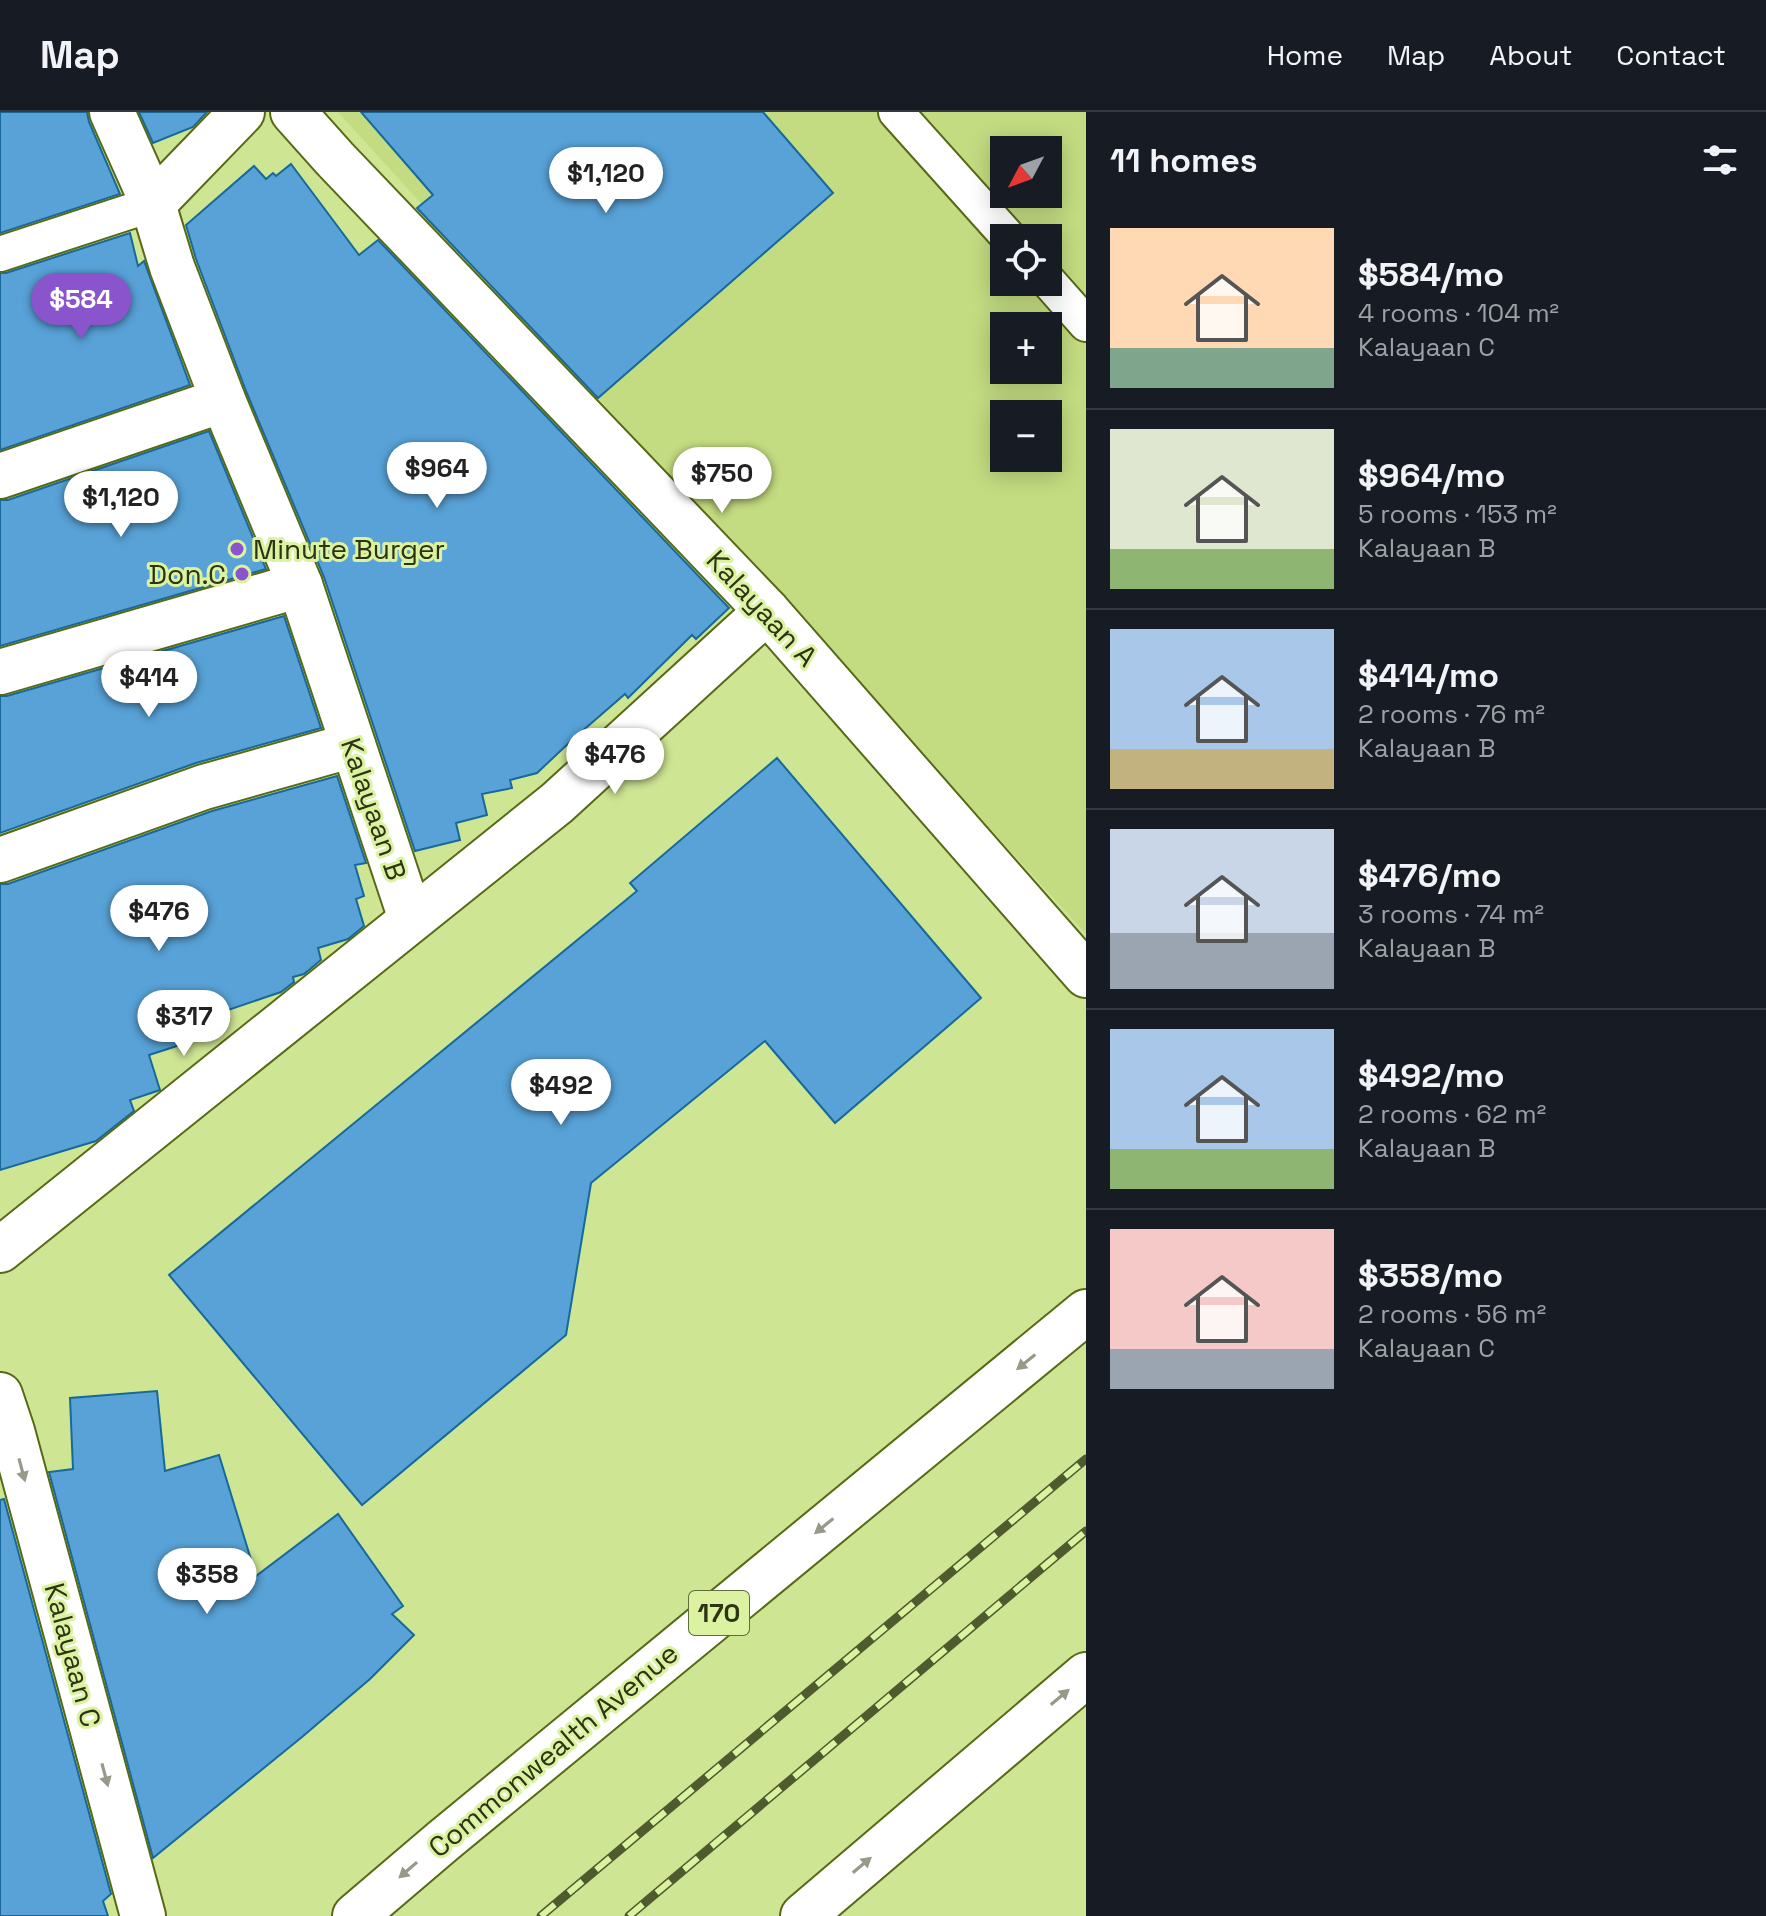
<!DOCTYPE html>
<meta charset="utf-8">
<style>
body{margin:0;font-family:"Space Grotesk",sans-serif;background:#242831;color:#f1f3f6;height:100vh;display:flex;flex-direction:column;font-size:30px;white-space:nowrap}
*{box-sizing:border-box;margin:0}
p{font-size:26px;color:#9ea1a6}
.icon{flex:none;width:44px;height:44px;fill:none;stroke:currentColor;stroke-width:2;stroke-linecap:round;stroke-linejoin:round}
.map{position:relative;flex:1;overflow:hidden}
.panel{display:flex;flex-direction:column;background:#171b24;width:680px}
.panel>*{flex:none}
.needle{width:52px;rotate:229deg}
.tools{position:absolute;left:990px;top:24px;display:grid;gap:16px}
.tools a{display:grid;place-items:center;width:72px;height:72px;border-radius:0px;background:#171b24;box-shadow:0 4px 20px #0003;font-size:40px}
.price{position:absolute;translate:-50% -68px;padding:0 18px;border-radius:28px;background:#fff;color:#222;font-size:26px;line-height:52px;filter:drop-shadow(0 2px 4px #0008)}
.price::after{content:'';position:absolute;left:50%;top:48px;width:24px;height:18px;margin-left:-12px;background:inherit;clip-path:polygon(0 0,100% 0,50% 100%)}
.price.on{background:#8954cc;color:#fff}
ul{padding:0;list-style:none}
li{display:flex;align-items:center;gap:24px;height:200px;padding:0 24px}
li+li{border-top:2px solid #363941}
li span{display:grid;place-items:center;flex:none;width:224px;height:160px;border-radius:0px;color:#555}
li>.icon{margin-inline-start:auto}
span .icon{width:96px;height:96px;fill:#fffc;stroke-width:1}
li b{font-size:34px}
h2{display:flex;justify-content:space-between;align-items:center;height:96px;padding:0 24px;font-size:34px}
header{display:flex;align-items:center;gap:48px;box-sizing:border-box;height:112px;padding:0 40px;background:#171b24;border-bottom:2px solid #363941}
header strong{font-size:38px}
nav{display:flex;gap:44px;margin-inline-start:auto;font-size:28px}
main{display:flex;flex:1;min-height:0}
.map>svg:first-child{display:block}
</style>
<header>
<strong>Map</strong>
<nav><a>Home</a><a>Map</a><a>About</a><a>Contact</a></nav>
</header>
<main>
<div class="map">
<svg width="1086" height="1804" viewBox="0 0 1086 1804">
<rect width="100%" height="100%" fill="#cee593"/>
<path fill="#c3db81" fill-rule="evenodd" d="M 338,0 L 1086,0 L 1086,822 ZM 1004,38 L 1048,38 L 1048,82 L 1004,82 ZM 1004,126 L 1048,126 L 1048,170 L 1004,170 ZM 1004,214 L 1048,214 L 1048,258 L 1004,258 ZM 1004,302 L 1048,302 L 1048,346 L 1004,346 Z"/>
<g fill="#58a2d7" stroke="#17699a" stroke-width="2">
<polygon points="0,0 87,0 89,10 120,82 0,121"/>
<polygon points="139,0 207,0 193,15 153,31"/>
<polygon points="361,0 763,0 833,81 598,286 417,96 433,83"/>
<polygon points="291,52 359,143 378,128 729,496 696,527 692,523 628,586 625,582 572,628 537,661 510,668 512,676 482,682 487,703 456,711 460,728 415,739 324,465 246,279 196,147 186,113 254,54 266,67 273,61 276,64"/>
<polygon points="130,121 138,154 144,149 190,273 0,338 0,161 6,161"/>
<polygon points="209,319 266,457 0,534 0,388 8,388"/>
<polygon points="284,504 321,616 196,651 0,721 0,584 7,584"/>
<polygon points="777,646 981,886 835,1011 765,929 591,1071 566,1223 362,1393 169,1163 637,779 630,771"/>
<polygon points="337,664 366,751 355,753 364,784 356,787 364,814 348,827 318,836 321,848 304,862 293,865 294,870 281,880 181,914 186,931 149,943 160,978 130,988 134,999 96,1029 0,1058 0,772 8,772 212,699"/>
<polygon points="157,1279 165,1359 219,1343 256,1464 338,1402 403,1494 392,1502 414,1523 370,1567 302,1625 153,1746 49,1360 73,1357 70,1286"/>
<polygon points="4,1387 111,1782 103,1789 108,1804 0,1804 0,1388"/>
</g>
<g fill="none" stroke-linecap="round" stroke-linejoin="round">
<defs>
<g id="service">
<polyline points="896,0 1009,126"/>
<polyline points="0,142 153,92"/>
<polyline points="1048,169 1086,212"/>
</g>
<g id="minor">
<polyline points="112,0 153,92 172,155 223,288 300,473 411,807"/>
<polyline points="293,0 335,47 767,499 1086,863"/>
<polyline points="153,92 242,0"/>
<polyline points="0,364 223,288"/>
<polyline points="0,560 300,473"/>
<polyline points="0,748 204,675 353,633"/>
<polyline points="0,1138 557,691 767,499"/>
<polyline points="0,1283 12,1319 143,1804"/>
</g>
<g id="primary">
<polyline points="355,1804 443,1729 1086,1200"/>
<polyline points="803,1804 1086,1563"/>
</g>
</defs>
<use href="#service" stroke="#576915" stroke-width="38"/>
<use href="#minor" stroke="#576915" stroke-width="48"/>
<use href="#primary" stroke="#576915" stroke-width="48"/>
<use href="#service" stroke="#fff" stroke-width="34"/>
<use href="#minor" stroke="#fff" stroke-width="44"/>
<use href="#primary" stroke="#fff" stroke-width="44"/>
<defs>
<g id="rail">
<polyline points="541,1804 1086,1347"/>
<polyline points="629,1804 1086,1419"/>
</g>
</defs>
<use href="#rail" stroke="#4f5a2f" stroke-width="9"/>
<use href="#rail" stroke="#dbf2a0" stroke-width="6" stroke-dasharray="18" stroke-linecap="butt"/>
</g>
<defs><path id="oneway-solid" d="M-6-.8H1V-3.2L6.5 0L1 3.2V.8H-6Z" transform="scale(2)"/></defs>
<g fill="#969a89">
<use href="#oneway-solid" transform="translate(1026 1250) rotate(141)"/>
<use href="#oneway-solid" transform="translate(22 1358) rotate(75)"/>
<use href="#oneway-solid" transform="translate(824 1414) rotate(141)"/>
<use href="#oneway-solid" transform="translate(1060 1585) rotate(-40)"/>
<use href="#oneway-solid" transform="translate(105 1663) rotate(75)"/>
<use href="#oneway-solid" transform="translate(862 1753) rotate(-40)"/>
<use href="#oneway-solid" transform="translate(408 1758) rotate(139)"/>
</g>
<g fill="#8954cc" stroke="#dbf2a0" stroke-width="3">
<circle cx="237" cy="437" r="8"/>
<circle cx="242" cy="462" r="8"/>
</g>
<g text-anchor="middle" stroke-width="6" stroke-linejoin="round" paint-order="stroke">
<rect fill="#dbf2a0" stroke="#606d3d" stroke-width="2" x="689" y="1479" width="60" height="44" rx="6"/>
<g font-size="26" font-weight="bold" fill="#2c3413">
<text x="719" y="1510">170</text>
</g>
<g font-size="28" fill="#2c3413" stroke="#dbf2a0" text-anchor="start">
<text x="253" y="447">Minute Burger</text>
<text x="226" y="472" text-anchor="end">Don.C</text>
</g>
<g font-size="28" fill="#2c3413" stroke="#dbf2a0">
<text transform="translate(762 496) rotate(47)" y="10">Kalayaan A</text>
<text transform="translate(374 697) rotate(71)" y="10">Kalayaan B</text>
<text transform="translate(73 1543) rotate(75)" y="10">Kalayaan C</text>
<text transform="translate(553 1638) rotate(-40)" y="10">Commonwealth Avenue</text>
</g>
</g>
</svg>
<div class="tools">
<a><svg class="needle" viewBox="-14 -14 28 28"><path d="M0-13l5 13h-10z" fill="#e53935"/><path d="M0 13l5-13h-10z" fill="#9ea1a6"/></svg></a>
<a><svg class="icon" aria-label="locate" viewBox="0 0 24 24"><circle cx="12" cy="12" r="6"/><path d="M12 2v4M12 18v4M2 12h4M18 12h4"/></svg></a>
<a>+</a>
<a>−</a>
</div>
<b class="price" style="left:606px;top:103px">$1,120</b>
<b class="price on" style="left:81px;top:229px">$584</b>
<b class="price" style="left:437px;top:398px">$964</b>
<b class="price" style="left:722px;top:403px">$750</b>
<b class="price" style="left:121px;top:427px">$1,120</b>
<b class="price" style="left:149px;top:607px">$414</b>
<b class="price" style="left:615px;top:684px">$476</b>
<b class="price" style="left:159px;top:841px">$476</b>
<b class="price" style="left:184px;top:946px">$317</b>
<b class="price" style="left:561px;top:1015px">$492</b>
<b class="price" style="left:207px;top:1504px">$358</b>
</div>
<section class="panel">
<h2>11 homes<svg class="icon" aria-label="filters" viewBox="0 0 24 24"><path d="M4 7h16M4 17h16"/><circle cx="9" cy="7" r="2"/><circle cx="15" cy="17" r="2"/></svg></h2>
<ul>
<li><span style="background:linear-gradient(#ffd9b3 75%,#7fa58c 0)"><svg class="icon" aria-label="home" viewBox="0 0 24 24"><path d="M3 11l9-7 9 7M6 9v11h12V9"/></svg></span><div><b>$584/mo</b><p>4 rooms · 104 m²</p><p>Kalayaan C</p></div></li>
<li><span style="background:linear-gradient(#dfe7d0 75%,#8fb573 0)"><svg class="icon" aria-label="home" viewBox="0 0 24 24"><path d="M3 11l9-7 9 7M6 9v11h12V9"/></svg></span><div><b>$964/mo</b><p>5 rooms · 153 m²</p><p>Kalayaan B</p></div></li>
<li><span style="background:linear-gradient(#a9c7e8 75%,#c2b280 0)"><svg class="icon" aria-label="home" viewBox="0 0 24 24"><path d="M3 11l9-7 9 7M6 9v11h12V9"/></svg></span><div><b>$414/mo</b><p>2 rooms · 76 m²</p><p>Kalayaan B</p></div></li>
<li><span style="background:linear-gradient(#c9d6e8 65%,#9aa5b1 0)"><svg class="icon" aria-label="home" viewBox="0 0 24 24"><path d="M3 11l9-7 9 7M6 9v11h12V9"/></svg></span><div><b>$476/mo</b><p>3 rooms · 74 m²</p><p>Kalayaan B</p></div></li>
<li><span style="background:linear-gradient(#a9c7e8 75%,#8fb573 0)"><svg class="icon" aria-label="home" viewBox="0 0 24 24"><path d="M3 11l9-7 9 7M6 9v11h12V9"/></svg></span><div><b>$492/mo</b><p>2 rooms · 62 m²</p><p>Kalayaan B</p></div></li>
<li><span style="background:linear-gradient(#f6c9c9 75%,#9aa5b1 0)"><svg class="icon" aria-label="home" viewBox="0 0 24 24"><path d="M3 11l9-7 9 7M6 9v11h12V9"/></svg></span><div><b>$358/mo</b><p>2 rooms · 56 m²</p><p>Kalayaan C</p></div></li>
</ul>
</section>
</main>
